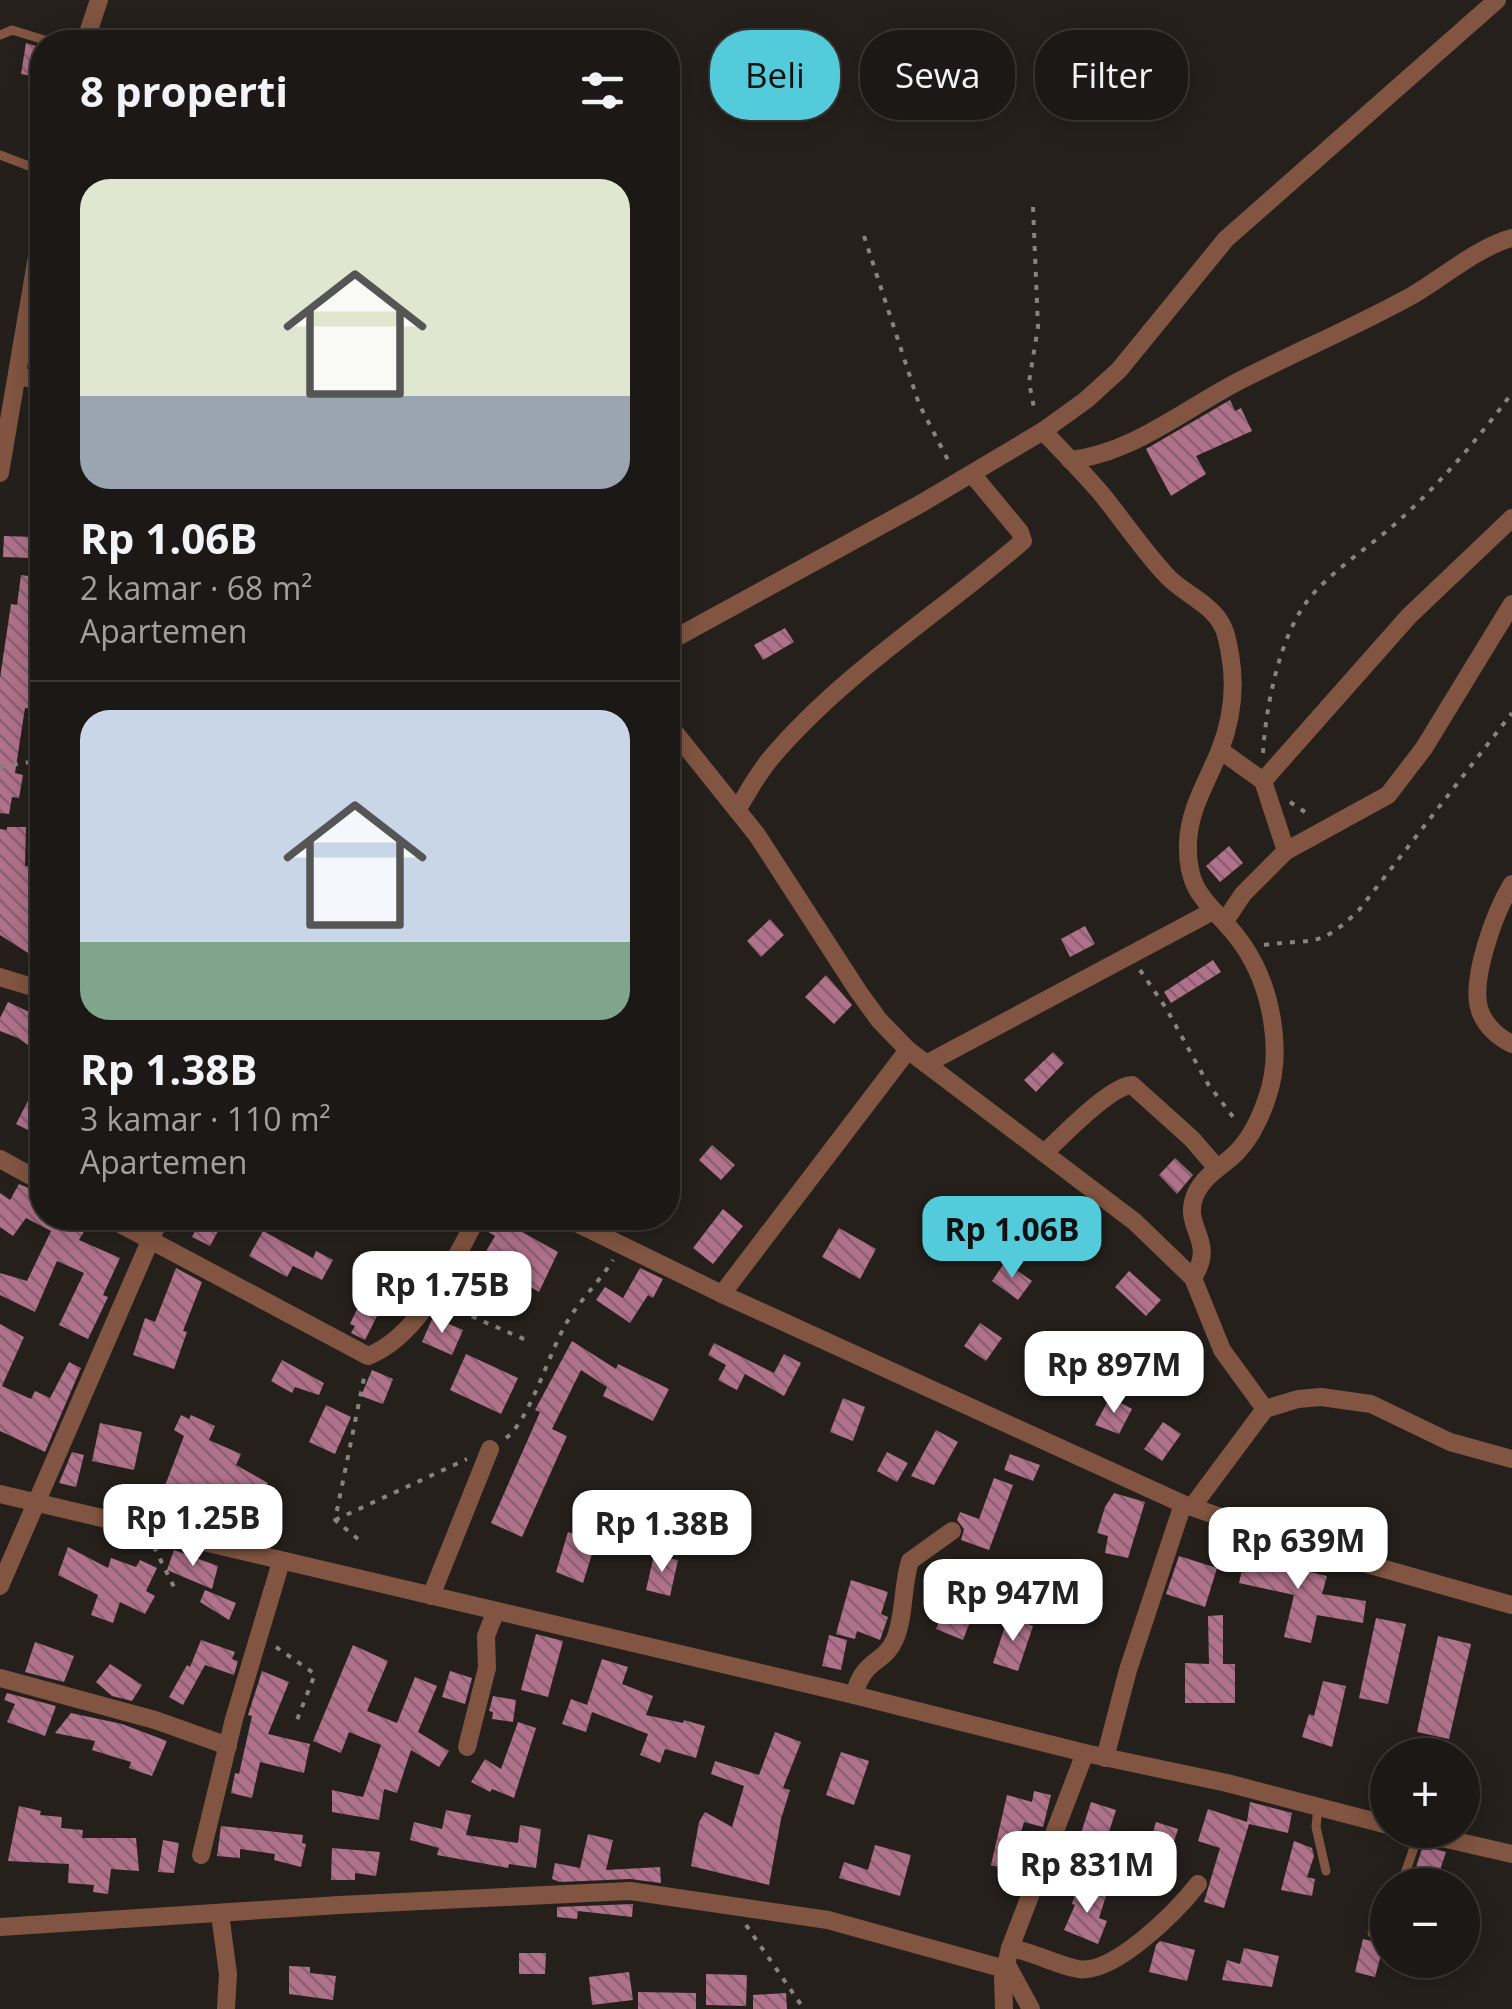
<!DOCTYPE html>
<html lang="id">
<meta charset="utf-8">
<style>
body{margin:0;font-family:"Open Sans",sans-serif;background:#292522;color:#f1f3f6;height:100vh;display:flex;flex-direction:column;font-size:38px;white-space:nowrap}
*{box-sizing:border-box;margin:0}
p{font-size:32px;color:#a0a0a0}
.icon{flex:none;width:55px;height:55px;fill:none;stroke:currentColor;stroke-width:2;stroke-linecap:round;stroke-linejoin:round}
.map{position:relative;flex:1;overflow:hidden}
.panel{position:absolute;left:30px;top:30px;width:650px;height:1200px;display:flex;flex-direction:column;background:#1c1815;border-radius:40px;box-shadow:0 5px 25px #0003,0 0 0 2px #3a3734}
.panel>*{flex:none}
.banner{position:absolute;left:710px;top:30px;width:650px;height:90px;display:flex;gap:20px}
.controls{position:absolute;left:1370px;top:1738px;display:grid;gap:20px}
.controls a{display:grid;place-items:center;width:110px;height:110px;border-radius:50%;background:#1c1815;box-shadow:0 5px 25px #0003,0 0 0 2px #3a3734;font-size:50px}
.price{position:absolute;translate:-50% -85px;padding:0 22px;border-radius:20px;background:#fff;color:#222;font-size:32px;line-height:65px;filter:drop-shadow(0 2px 5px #0008)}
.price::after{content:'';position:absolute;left:50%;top:60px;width:30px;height:22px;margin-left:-15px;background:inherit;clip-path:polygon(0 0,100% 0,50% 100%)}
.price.active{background:#53cbdb;color:#111}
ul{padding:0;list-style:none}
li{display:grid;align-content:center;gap:20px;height:530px;padding:0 50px}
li+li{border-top:2px solid #3a3734}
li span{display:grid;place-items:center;height:310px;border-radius:30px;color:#555}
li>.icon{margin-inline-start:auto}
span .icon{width:180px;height:180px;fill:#fffc;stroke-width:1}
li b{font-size:42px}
h2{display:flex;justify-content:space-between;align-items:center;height:120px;padding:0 50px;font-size:42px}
.pill{padding:0 35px;border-radius:40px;background:#1c1815;box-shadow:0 5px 25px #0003,0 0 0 2px #3a3734;font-size:35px;line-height:90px}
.pill.active{background:#53cbdb;color:#111}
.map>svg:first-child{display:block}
</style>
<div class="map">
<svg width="1512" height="2009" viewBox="0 0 1512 2009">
<defs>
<pattern id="building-back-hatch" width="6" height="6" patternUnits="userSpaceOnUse" patternTransform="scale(2.5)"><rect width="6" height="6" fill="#b0718a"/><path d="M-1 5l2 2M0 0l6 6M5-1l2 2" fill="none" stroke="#896070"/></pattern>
</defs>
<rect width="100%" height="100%" fill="#25201c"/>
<g fill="url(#building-back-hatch)">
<polygon points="26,43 42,48 38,77 21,74"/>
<polygon points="1230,400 1235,411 1241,408 1252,431 1196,456 1206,474 1171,496 1146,449"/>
<polygon points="4,536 34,537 33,558 3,557"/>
<polygon points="21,575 42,578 42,606 35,654 42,655 42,687 40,710 25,708 15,773 23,775 19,798 12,797 9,814 0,813 0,678 11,604 17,605"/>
<polygon points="785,628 794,642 763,660 754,645"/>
<polygon points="7,827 26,827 25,866 42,868 42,962 0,935 0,829 7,830"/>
<polygon points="1229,846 1243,863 1220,882 1206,866"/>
<polygon points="770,919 784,935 761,957 747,941"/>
<polygon points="1085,926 1095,944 1070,957 1061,939"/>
<polygon points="1213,960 1221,972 1171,1003 1164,992"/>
<polygon points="826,975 852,1005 834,1024 805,997"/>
<polygon points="8,1002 42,1018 42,1055 18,1038 0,1031 0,1018"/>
<polygon points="1053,1052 1064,1063 1036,1092 1024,1080"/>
<polygon points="32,1093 42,1098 42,1120 36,1134 16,1124"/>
<polygon points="712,1145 735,1165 721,1180 699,1160"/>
<polygon points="1175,1158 1193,1175 1177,1194 1159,1175"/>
<polygon points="19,1184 42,1194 42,1218 92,1218 79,1240 120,1258 103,1295 108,1297 88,1339 59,1325 84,1273 57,1261 35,1312 0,1295 0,1273 27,1281 51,1231 26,1218 13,1236 0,1227 0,1193 10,1200"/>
<polygon points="723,1209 743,1226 713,1264 693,1248"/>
<polygon points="202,1218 225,1218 210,1246 192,1237"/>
<polygon points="489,1218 520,1218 515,1228 558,1252 539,1292 482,1258 495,1236 485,1230"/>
<polygon points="839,1228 876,1249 860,1279 822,1257"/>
<polygon points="263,1231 313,1258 316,1251 333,1260 322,1280 293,1266 287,1277 249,1256"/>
<polygon points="1005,1262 1032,1281 1018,1300 992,1281"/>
<polygon points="176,1268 202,1282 183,1331 187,1332 174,1369 133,1355 145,1318 155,1322"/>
<polygon points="640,1268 663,1279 653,1298 648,1295 630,1323 596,1300 605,1287 623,1298"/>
<polygon points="1129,1271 1161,1300 1146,1316 1115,1287"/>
<polygon points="398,1279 416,1289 403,1312 385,1301"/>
<polygon points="360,1303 379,1312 365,1340 351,1333 355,1326 350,1324"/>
<polygon points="433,1317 463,1330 452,1355 422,1342"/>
<polygon points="980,1323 1002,1338 986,1361 964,1346"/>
<polygon points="0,1324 24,1337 2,1386 31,1399 35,1391 50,1398 69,1362 81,1368 45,1452 0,1431"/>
<polygon points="572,1341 616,1369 618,1364 669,1389 653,1421 603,1396 607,1387 581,1370 552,1429 567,1436 522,1537 491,1523 540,1412 535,1410"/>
<polygon points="714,1343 774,1373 784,1354 801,1363 784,1396 745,1374 737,1390 718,1380 726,1365 708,1355"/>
<polygon points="1073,1345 1088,1355 1071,1380 1056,1370"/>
<polygon points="466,1354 518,1378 501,1414 450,1390"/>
<polygon points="282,1360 324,1383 319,1395 295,1387 292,1393 271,1381"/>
<polygon points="372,1370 393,1379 383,1404 361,1396"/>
<polygon points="1110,1397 1132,1409 1119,1434 1095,1425"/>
<polygon points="843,1398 865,1407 853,1441 830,1432"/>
<polygon points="326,1405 351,1417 335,1454 309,1442"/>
<polygon points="181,1415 189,1419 191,1415 215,1426 209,1440 241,1454 236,1465 268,1483 260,1497 280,1504 274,1521 235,1507 236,1504 197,1484 188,1507 161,1496 184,1436 174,1430"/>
<polygon points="1163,1422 1181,1434 1162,1461 1144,1449"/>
<polygon points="100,1423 142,1432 134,1470 92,1461"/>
<polygon points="936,1430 958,1442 934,1485 911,1476"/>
<polygon points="72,1452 84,1455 76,1487 59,1483"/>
<polygon points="887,1452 908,1463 897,1482 877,1471"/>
<polygon points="1010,1454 1040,1465 1033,1481 1004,1470"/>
<polygon points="994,1478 1013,1485 989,1550 961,1540 964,1529 957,1520 960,1512 979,1519"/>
<polygon points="1114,1493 1145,1502 1128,1558 1105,1553 1108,1536 1097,1533 1105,1507"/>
<polygon points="568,1532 596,1541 583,1583 556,1572"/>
<polygon points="1248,1545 1296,1556 1293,1568 1327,1576 1322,1594 1366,1601 1363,1623 1317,1615 1311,1643 1284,1637 1294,1595 1239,1583"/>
<polygon points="68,1547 108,1568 111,1558 136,1567 140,1560 157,1568 146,1591 155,1596 145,1614 120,1602 113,1623 91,1615 98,1595 58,1575"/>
<polygon points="174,1550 218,1566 212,1589 167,1570"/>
<polygon points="654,1555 678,1560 670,1596 646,1590"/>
<polygon points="1179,1556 1217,1568 1205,1607 1166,1594"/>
<polygon points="851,1580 888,1592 881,1614 888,1617 880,1640 857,1631 855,1639 836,1634"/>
<polygon points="205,1590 236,1603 229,1620 200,1602"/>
<polygon points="946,1604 973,1614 963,1640 936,1629"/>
<polygon points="1223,1615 1223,1664 1235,1664 1235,1703 1185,1703 1185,1663 1209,1664 1208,1616"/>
<polygon points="1008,1617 1033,1626 1018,1671 993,1663"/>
<polygon points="1376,1618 1406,1624 1388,1704 1359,1698"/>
<polygon points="536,1634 563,1641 548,1697 521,1690"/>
<polygon points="829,1635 847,1640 841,1670 822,1666"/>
<polygon points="1438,1636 1471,1644 1449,1739 1417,1732"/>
<polygon points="201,1640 235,1652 232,1659 238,1661 234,1675 205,1665 183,1705 169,1697 187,1665 190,1667"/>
<polygon points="35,1642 74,1656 64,1682 25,1672"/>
<polygon points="353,1645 388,1661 367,1711 397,1723 415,1677 437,1686 418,1732 449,1751 439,1767 411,1750 397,1793 384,1789 379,1820 332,1812 332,1790 363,1797 381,1745 349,1732 341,1753 313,1741"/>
<polygon points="602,1659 628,1667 622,1684 653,1696 646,1715 683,1723 684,1720 705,1726 696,1758 665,1749 660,1763 640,1755 648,1734 592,1712 586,1732 562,1724 571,1699 587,1705"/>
<polygon points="110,1664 142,1685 132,1701 112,1696 96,1682"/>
<polygon points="262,1671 289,1682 268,1734 310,1744 304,1773 260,1762 252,1798 231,1793 235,1773 239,1774 252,1716 248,1715"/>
<polygon points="450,1671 472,1678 465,1704 442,1697"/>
<polygon points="1323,1681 1346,1686 1332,1747 1302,1737 1309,1714 1314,1716"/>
<polygon points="7,1693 56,1706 45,1736 7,1722 15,1704 4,1700"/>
<polygon points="493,1696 516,1700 513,1722 492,1719 493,1712 489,1711"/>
<polygon points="71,1713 122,1724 167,1741 152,1776 129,1768 131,1762 92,1750 95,1741 55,1733"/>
<polygon points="518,1722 536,1728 514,1798 492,1789 490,1792 471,1782 485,1759 501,1769"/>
<polygon points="775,1732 801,1742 783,1788 790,1790 781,1819 769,1885 691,1866 699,1822 705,1812 732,1827 744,1786 711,1774 715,1761 759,1775"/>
<polygon points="841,1752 869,1761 854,1805 826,1795"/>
<polygon points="1034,1791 1051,1795 1043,1827 1024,1822 1021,1832 1017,1831 1007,1870 991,1865 1007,1795 1032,1802"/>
<polygon points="1091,1802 1116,1810 1100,1860 1075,1852"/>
<polygon points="1250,1802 1292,1813 1288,1833 1249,1824 1224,1908 1204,1902 1220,1848 1198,1841 1208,1809 1247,1822"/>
<polygon points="19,1806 41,1811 40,1815 62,1817 61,1828 83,1830 82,1838 136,1838 139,1871 111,1869 108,1894 93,1892 94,1885 68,1883 69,1864 8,1861"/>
<polygon points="446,1810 471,1815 466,1835 518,1843 520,1825 541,1829 536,1868 509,1864 508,1868 437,1855 439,1848 410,1840 414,1822 442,1829"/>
<polygon points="1156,1822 1178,1829 1162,1879 1140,1872"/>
<polygon points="221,1826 303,1835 302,1843 306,1844 301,1867 274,1860 275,1854 240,1849 240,1858 217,1856"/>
<polygon points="588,1834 613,1840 606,1870 660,1867 661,1883 630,1879 560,1882 552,1879 555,1863 580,1868"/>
<polygon points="163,1840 179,1843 174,1873 158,1872"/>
<polygon points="1294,1841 1312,1848 1314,1856 1307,1877 1315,1879 1312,1896 1281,1890"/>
<polygon points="875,1845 911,1855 900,1896 839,1878 844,1862 868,1870"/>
<polygon points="1423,1846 1446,1852 1435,1885 1410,1885"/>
<polygon points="332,1848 380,1852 376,1876 355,1873 355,1880 331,1880"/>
<polygon points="1077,1887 1106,1896 1099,1918 1107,1921 1098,1944 1064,1930 1075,1905 1072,1904"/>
<polygon points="633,1904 632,1917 578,1911 577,1919 557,1917 557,1907"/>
<polygon points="1363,1939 1384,1944 1375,1977 1355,1972"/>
<polygon points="1160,1941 1195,1950 1187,1981 1149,1972 1156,1945"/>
<polygon points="1244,1948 1279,1956 1272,1987 1222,1980 1227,1960 1240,1964"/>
<polygon points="519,1953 546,1953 545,1974 519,1974"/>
<polygon points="289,1966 310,1967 310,1973 336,1976 333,2000 289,1994"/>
<polygon points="629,1972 633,2000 592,2005 589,1977"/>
<polygon points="706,1974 747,1975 746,2006 706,2005"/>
<polygon points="638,1992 696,1993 696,2009 638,2009"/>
<polygon points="786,1993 787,2009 753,2009 753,1995"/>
</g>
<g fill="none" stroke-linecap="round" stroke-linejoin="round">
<g stroke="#87837f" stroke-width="4" stroke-dasharray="5 8" stroke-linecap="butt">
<polyline points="1033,207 1038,327 1029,382 1035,413"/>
<polyline points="864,236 919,404 950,464"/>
<path d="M 1263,753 C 1266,705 1280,631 1313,594 C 1340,564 1377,542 1406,514 C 1446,477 1480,436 1512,393"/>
<polyline points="0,767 42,760"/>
<polyline points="1290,802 1311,816"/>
<path d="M 1264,945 C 1315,938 1319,949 1359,910 L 1512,713"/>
<polyline points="1140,970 1166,1008 1208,1084 1237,1122"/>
<polyline points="30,1153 42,1137"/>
<polyline points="448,1306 526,1340"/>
<path d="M 506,1438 C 530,1420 549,1352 567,1322 C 580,1300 599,1282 613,1260"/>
<polyline points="335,1520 467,1459"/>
<polyline points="358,1539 335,1520 365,1373"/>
<polyline points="154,1547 174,1587"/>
<polyline points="276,1647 315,1674 295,1725"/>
<polyline points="746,1925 804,2009"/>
</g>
<g stroke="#815541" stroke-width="9">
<polyline points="0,35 12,30 51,42"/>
<polyline points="0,155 42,171"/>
<polyline points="1318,1807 1316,1827 1326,1871"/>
<polyline points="1401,1885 1419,1833"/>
<polyline points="1372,1933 1388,1910"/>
</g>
<g stroke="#815541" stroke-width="18">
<polyline points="85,42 99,0"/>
<polyline points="17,376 42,381"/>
<path d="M 1043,431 C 1062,451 1082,471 1100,492 C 1122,519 1142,549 1166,575 C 1182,593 1211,603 1222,625 C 1227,634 1228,644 1230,654 C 1236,687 1232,719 1220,750 C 1208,780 1189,809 1188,843 C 1186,900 1216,905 1243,945 C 1271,986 1284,1050 1267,1098 C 1261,1116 1252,1136 1238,1151 C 1225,1165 1205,1174 1196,1193 C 1180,1228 1218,1239 1193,1278"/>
<path d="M 1070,460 C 1132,454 1186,408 1241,380 C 1298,351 1357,326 1413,295 C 1442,278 1480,246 1512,238"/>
<polyline points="0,473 42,227"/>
<polyline points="668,642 922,503 1043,431 1086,400 1119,370 1226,239 1497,0"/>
<polyline points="668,724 757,835 858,991 879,1020 908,1050 1135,1222 1193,1278 1222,1350 1265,1409"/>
<polyline points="1220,750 1263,781 1286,851"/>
<polyline points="1263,781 1409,616 1512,518"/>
<path d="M 737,810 C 748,792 758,773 771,758 C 843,673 940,613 1023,541 L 1020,532 L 972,474"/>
<path d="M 1512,884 C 1496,910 1469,980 1480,1011 C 1486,1027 1498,1037 1512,1044"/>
<polyline points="1225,921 1243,894 1286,851 1388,795 1424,748 1512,604"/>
<polyline points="0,977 42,990"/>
<polyline points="926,1064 1211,912"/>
<path d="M 1044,1153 C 1063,1136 1110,1086 1132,1085 L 1192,1139 L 1217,1168"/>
<polyline points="0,1159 42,1182"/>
<path d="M 109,1218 L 368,1356 C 419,1337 453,1262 477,1218"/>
<polyline points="566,1218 722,1294 1183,1504 1314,1549 1512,1605"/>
<polyline points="722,1294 908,1050"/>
<polyline points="0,1494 854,1695 1085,1753 1227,1783 1388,1825"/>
<polyline points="1192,1507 1265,1409 1298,1399 1321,1397 1371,1404 1450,1442 1512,1459"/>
<polyline points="0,1586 160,1218"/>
<polyline points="431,1596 490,1449"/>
<polyline points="0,1678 155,1720 228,1746"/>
<path d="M 854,1695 C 864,1657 884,1665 895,1639 C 905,1615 902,1586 910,1561 L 952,1531"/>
<polyline points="467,1747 487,1668 486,1636 495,1613"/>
<polyline points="1105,1758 1128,1670 1183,1504"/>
<polyline points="1407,1830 1512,1854"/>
<polyline points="201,1855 234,1719 281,1562"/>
<polyline points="220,1914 228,1974 226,2009"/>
<polyline points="0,1927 339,1905 630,1891 828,1920 1005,1969"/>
<path d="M 1010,1948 C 1034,1952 1056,1965 1078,1969 C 1114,1975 1177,1911 1198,1884"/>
<polyline points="1006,1963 1031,2009"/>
<polyline points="1004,2009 1003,1978 1010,1948 1085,1753"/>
</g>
</g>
</svg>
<div class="controls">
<a>+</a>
<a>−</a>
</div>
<b class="price active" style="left:1012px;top:1281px">Rp 1.06B</b>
<b class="price" style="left:442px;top:1336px">Rp 1.75B</b>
<b class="price" style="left:1114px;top:1416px">Rp 897M</b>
<b class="price" style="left:193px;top:1569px">Rp 1.25B</b>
<b class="price" style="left:662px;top:1575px">Rp 1.38B</b>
<b class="price" style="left:1298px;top:1592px">Rp 639M</b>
<b class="price" style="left:1013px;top:1644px">Rp 947M</b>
<b class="price" style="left:1087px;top:1916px">Rp 831M</b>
<div class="banner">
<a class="pill active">Beli</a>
<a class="pill">Sewa</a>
<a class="pill">Filter</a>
</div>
<section class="panel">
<h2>8 properti<svg class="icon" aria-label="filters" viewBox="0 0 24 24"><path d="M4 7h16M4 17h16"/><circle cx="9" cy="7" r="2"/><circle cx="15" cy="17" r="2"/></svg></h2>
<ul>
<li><span style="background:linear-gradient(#dfe7d0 70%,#9aa5b1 0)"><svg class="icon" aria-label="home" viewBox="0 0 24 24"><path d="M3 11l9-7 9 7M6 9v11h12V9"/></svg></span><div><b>Rp 1.06B</b><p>2 kamar · 68 m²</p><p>Apartemen</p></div></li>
<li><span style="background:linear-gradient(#c9d6e8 75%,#7fa58c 0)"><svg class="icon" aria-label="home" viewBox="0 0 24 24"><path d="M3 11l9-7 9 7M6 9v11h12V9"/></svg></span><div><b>Rp 1.38B</b><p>3 kamar · 110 m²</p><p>Apartemen</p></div></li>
</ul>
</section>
</div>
